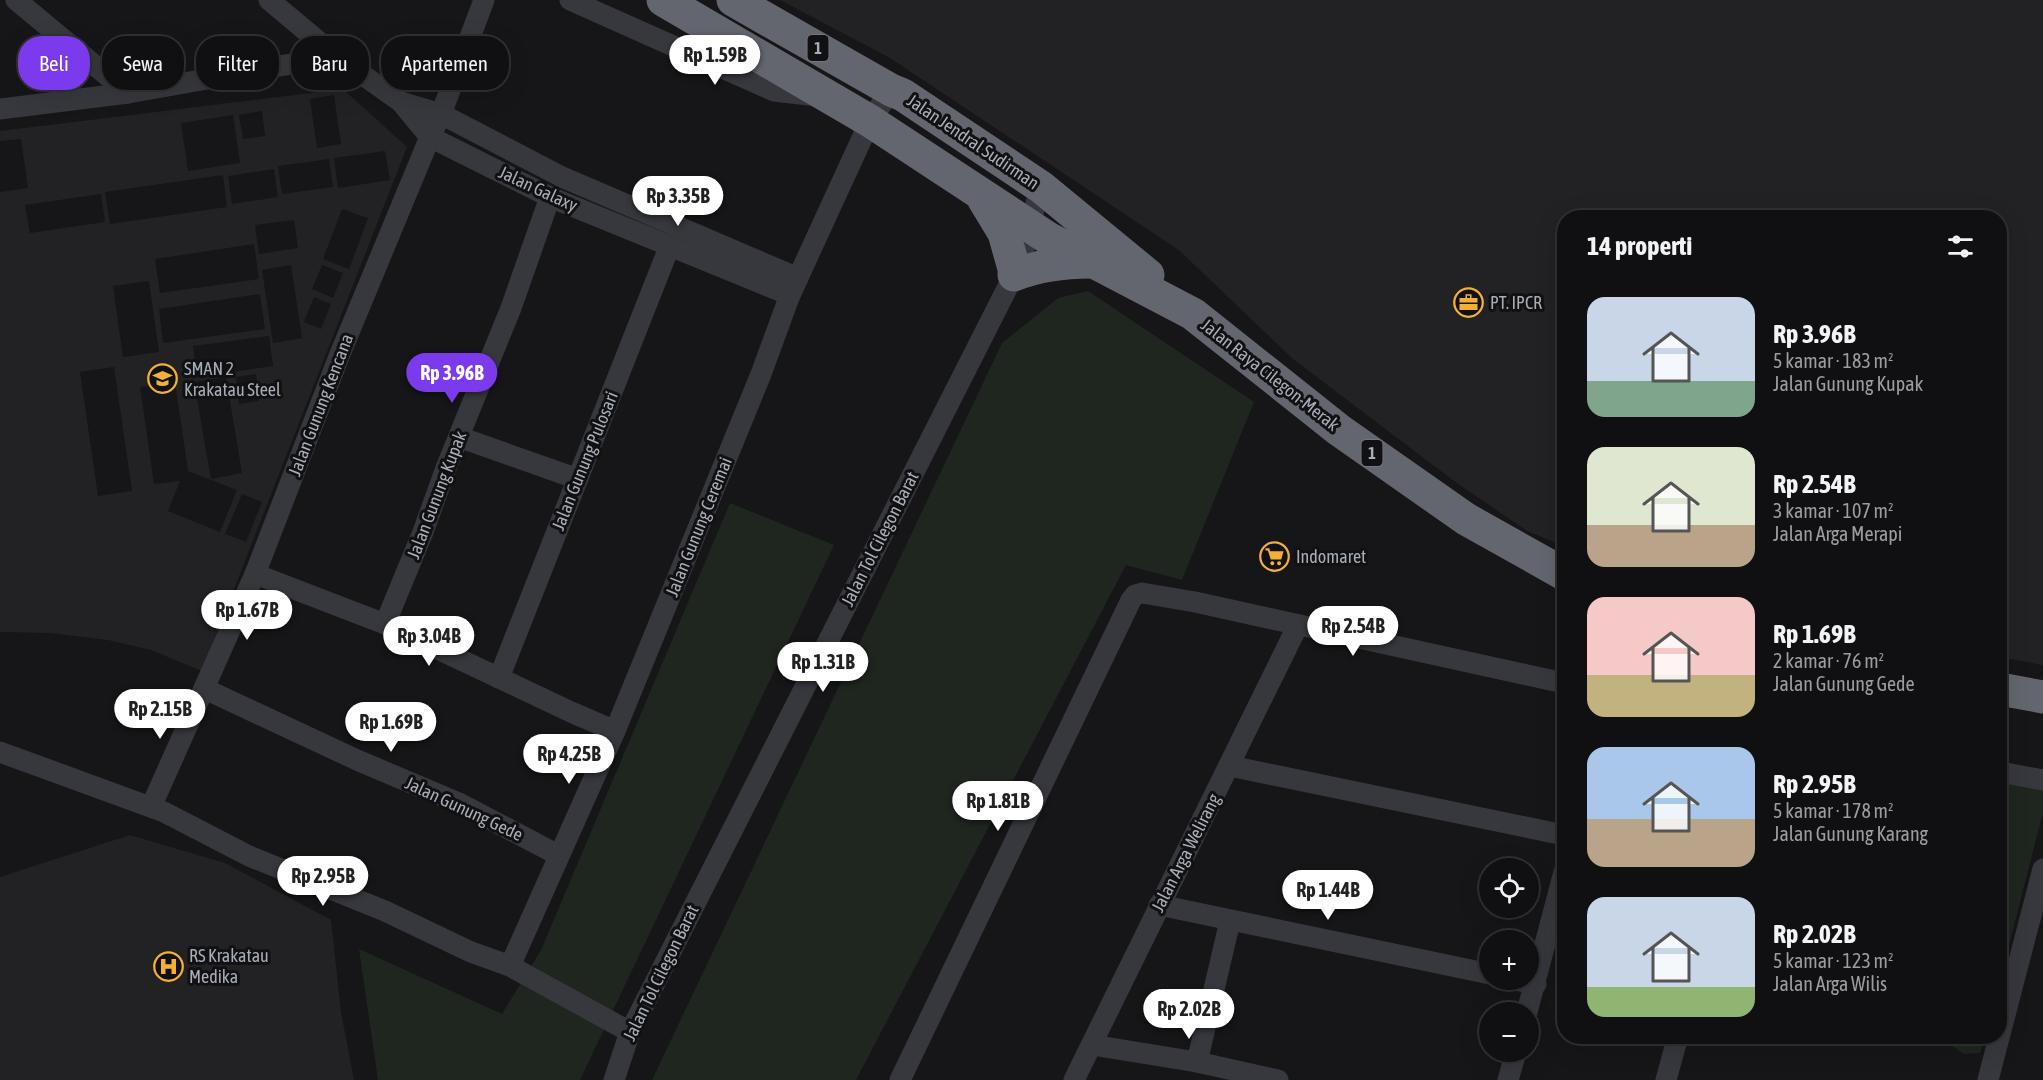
<!DOCTYPE html>
<html lang="id">
<meta charset="utf-8">
<style>
body{margin:0;font-family:"Asap Condensed",sans-serif;background:#1e1e20;color:#f1f3f6;height:100vh;display:flex;flex-direction:column;font-size:22px;white-space:nowrap}
*{box-sizing:border-box;margin:0}
p{font-size:20px;color:#9c9d9f}
.icon{flex:none;width:33px;height:33px;fill:none;stroke:currentColor;stroke-width:2;stroke-linecap:round;stroke-linejoin:round}
.map{position:relative;flex:1;overflow:hidden}
.sheet{position:absolute;left:1557px;top:210px;width:450px;height:834px;display:flex;flex-direction:column;background:#101012;border-radius:24px;box-shadow:0 6px 24px #0002,0 0 0 2px #303032}
.sheet>*{flex:none}
.banner{position:absolute;left:18px;top:36px;width:570px;height:54px;display:flex;gap:12px}
.controls{position:absolute;left:1479px;top:858px;display:grid;gap:12px}
.controls a{display:grid;place-items:center;width:60px;height:60px;border-radius:50%;background:#101012;box-shadow:0 6px 24px #0002,0 0 0 2px #303032;font-size:30px}
.price{position:absolute;translate:-50% -51px;padding:0 14px;border-radius:21px;background:#fff;color:#222;font-size:20px;line-height:39px;filter:drop-shadow(0 2px 3px #0008)}
.price::after{content:'';position:absolute;left:50%;top:36px;width:18px;height:14px;margin-left:-9px;background:inherit;clip-path:polygon(0 0,100% 0,50% 100%)}
.price.active{background:#7c3aed;color:#fff}
ul{padding:0;list-style:none}
li{display:flex;align-items:center;gap:18px;height:150px;padding:0 30px}
li span{display:grid;place-items:center;flex:none;width:168px;height:120px;border-radius:18px;color:#555}
li>.icon{margin-inline-start:auto}
span .icon{width:72px;height:72px;fill:#fffc;stroke-width:1}
li b{font-size:26px}
h2{display:flex;justify-content:space-between;align-items:center;height:72px;padding:0 30px;font-size:26px}
.pill{padding:0 21px;border-radius:24px;background:#101012;box-shadow:0 6px 24px #0002,0 0 0 2px #303032;font-size:21px;line-height:54px}
.pill.active{background:#7c3aed;color:#fff}
.map>svg:first-child{display:block}
</style>
<div class="map">
<svg width="2043" height="1080" viewBox="0 0 2043 1080">
<rect width="100%" height="100%" fill="#161618"/>
<g fill="#222225" fill-rule="evenodd">
<polygon points="780,0 2043,0 2043,665 2000,657 2000,218 1564,218 1564,546 1527,531 1454,481 1293,359 1180,251 890,58"/>
<path d="M 343,89 L 407,147 L 202,671 L 151,650 L 108,640 L 50,633 L 0,632 L 0,192 L 28,188 L 21,139 L 0,141 L 0,131 ZM 334,95 L 341,144 L 317,148 L 310,99 ZM 262,111 L 265,136 L 243,139 L 239,115 ZM 233,115 L 240,163 L 188,171 L 181,123 ZM 385,151 L 390,180 L 338,188 L 334,158 ZM 329,159 L 333,187 L 282,194 L 278,166 ZM 274,169 L 278,197 L 232,204 L 228,176 ZM 223,175 L 227,207 L 110,224 L 105,192 ZM 101,194 L 105,222 L 30,233 L 25,205 ZM 342,209 L 368,218 L 349,269 L 323,259 ZM 294,220 L 298,248 L 259,254 L 255,225 ZM 254,244 L 259,279 L 160,293 L 155,259 ZM 291,265 L 302,338 L 273,343 L 262,270 ZM 322,265 L 343,273 L 333,298 L 312,289 ZM 149,281 L 159,352 L 123,357 L 113,286 ZM 260,294 L 265,329 L 163,343 L 159,309 ZM 314,297 L 331,304 L 321,329 L 304,322 ZM 269,336 L 273,366 L 197,377 L 193,346 ZM 114,367 L 132,491 L 98,496 L 80,372 ZM 256,374 L 259,401 L 239,404 L 236,377 ZM 226,377 L 242,473 L 211,479 L 194,382 ZM 175,382 L 188,471 L 237,490 L 220,532 L 168,511 L 180,481 L 154,484 L 140,387 ZM 242,494 L 262,502 L 246,542 L 225,534 Z"/>
<polygon points="130,835 225,863 331,920 341,1012 354,1080 0,1080 0,877"/>
</g>
<g fill="#1e261f">
<polygon points="1088,291 1254,402 1182,580 1126,565 856,1080 652,1080 1002,343 1058,298"/>
<polygon points="730,503 834,545 580,1080 378,1080 359,949 502,1014 541,950"/>
<polygon points="2000,781 2043,787 2043,812 2000,980"/>
<polygon points="1939,1037 1985,1037 1980,1053 1964,1054"/>
</g>
<g fill="none" stroke-linecap="round" stroke-linejoin="round">
<g stroke="#37383d" stroke-width="21">
<polyline points="16,0 128,93"/>
<polyline points="269,0 336,56 401,102 430,137 550,197 790,295"/>
<polyline points="570,0 774,91 817,96"/>
<polyline points="401,102 441,114 562,177 798,278"/>
<polyline points="0,109 128,93 336,56"/>
<polyline points="459,437 578,479"/>
<polyline points="255,574 385,624 571,712 615,731"/>
<polyline points="385,624 423,532 446,468 511,308 550,197"/>
<polyline points="499,678 670,245"/>
<polyline points="205,689 357,760 461,804 558,855"/>
<polyline points="0,752 164,812 249,856 385,911 471,952 510,966 630,1032"/>
<polyline points="1230,766 1564,835"/>
<polyline points="2000,772 2043,780"/>
<polyline points="151,807 255,574 340,354 430,137 441,114 484,0"/>
<polyline points="1159,905 1490,974"/>
<polyline points="510,966 615,731 761,374 790,295 870,121 891,90"/>
<polyline points="1515,980 1536,984"/>
<polyline points="1527,1012 1564,872"/>
<polyline points="1092,1045 1197,1062 1278,1080"/>
<polyline points="1197,1062 1230,921"/>
<polyline points="614,1080 630,1032 1022,259 1029,226 1041,187"/>
<polyline points="900,1080 1131,600 1135,595 1142,593 1195,602 1564,683"/>
<polyline points="1074,1080 1298,625"/>
<polyline points="1508,1080 1516,1052"/>
<polyline points="1666,1080 1678,1036"/>
<polyline points="1988,1080 2043,869"/>
</g>
<g stroke="#63666e" stroke-width="33">
<polyline points="663,0 870,121 1048,238 1193,314 1339,430 1466,519 1564,574"/>
<polyline points="733,0 891,90 903,95 1041,187 1148,275"/>
<polyline points="984,200 1004,233 1015,272"/>
<path d="M 1014,275 C 1039,265 1064,262 1091,262"/>
<polyline points="2000,689 2043,697"/>
</g>
</g>
<defs>
<symbol id="office-ring" viewBox="-11 -11 22 22"><circle r="9.5" fill="#111113" stroke="#f2b134" stroke-width="1.5"/><path d="M-6-3h4V-5.5h4V-3h4V5H-6ZM-1-4.5V-3h2v-1.5ZM-6 0V1H6V0Z" fill="#f2b134"/></symbol>
<symbol id="school-ring" viewBox="-11 -11 22 22"><circle r="9.5" fill="#111113" stroke="#f2b134" stroke-width="1.5"/><path d="M0-5L7-2L0 1L-7-2ZM-4 1L0 2.5L4 1V4Q0 6-4 4Z" fill="#f2b134"/></symbol>
<symbol id="supermarket-ring" viewBox="-11 -11 22 22"><circle r="9.5" fill="#111113" stroke="#f2b134" stroke-width="1.5"/><path d="M-6-5.5h2.5l.6 2H6L4.5 2H-2.5L-4.4-4H-6ZM-1.5 3.2a1.3 1.3 0 1 0 .1 0ZM3 3.2a1.3 1.3 0 1 0 .1 0Z" fill="#f2b134"/></symbol>
<symbol id="hospital-ring" viewBox="-11 -11 22 22"><circle r="9.5" fill="#111113" stroke="#f2b134" stroke-width="1.5"/><path d="M-5-5h3v3.5h4V-5h3V5h-3V1.5h-4V5h-3Z" fill="#f2b134"/></symbol>
</defs>
<g fill-rule="evenodd">
<use href="#office-ring" x="1452" y="286" width="33" height="33"/>
<use href="#school-ring" x="146" y="362" width="33" height="33"/>
<use href="#supermarket-ring" x="1258" y="540" width="33" height="33"/>
<use href="#hospital-ring" x="152" y="950" width="33" height="33"/>
</g>
<g text-anchor="middle" stroke-width="6" stroke-linejoin="round" paint-order="stroke">
<g fill="#111113" stroke="#7b7e86" stroke-width="1.5">
<rect x="807.5" y="35" width="21" height="26" rx="4.5"/>
<rect x="1361.5" y="440" width="21" height="26" rx="4.5"/>
</g>
<g font-size="16" font-weight="bold" fill="#a8adb8">
<text x="818" y="54">1</text>
<text x="1372" y="459">1</text>
</g>
<g font-size="18" fill="#a8adb8" stroke="#111113">
<text transform="translate(973 142) rotate(34)" y="6">Jalan Jendral Sudirman</text>
<text transform="translate(538 189) rotate(25)" y="6">Jalan Galaxy</text>
<text transform="translate(1270 375) rotate(38)" y="6">Jalan Raya Cilegon-Merak</text>
<text transform="translate(321 405) rotate(-69)" y="6">Jalan Gunung Kencana</text>
<text transform="translate(585 461) rotate(-68)" y="6">Jalan Gunung Pulosari</text>
<text transform="translate(437 495) rotate(-69)" y="6">Jalan Gunung Kupak</text>
<text transform="translate(699 527) rotate(-68)" y="6">Jalan Gunung Ceremai</text>
<text transform="translate(880 539) rotate(-63)" y="6">Jalan Tol Cilegon Barat</text>
<text transform="translate(464 809) rotate(25)" y="6">Jalan Gunung Gede</text>
<text transform="translate(1186 853) rotate(-63)" y="6">Jalan Arga Welirang</text>
<text transform="translate(661 973) rotate(-64)" y="6">Jalan Tol Cilegon Barat</text>
</g>
<g font-size="18" fill="#a8adb8" stroke="#111113" text-anchor="start">
<text x="1490" y="309">PT. IPCR</text>
<text x="184" y="375">SMAN 2<tspan x="184" dy="21">Krakatau Steel</tspan></text>
<text x="1296" y="563">Indomaret</text>
<text x="189" y="962">RS Krakatau<tspan x="189" dy="21">Medika</tspan></text>
</g>
</g>
</svg>
<div class="controls">
<a><svg class="icon" aria-label="locate" viewBox="0 0 24 24"><circle cx="12" cy="12" r="6"/><path d="M12 2v4M12 18v4M2 12h4M18 12h4"/></svg></a>
<a>+</a>
<a>−</a>
</div>
<b class="price" style="left:715px;top:86px">Rp 1.59B</b>
<b class="price" style="left:678px;top:227px">Rp 3.35B</b>
<b class="price active" style="left:452px;top:404px">Rp 3.96B</b>
<b class="price" style="left:247px;top:641px">Rp 1.67B</b>
<b class="price" style="left:1353px;top:657px">Rp 2.54B</b>
<b class="price" style="left:429px;top:667px">Rp 3.04B</b>
<b class="price" style="left:823px;top:693px">Rp 1.31B</b>
<b class="price" style="left:160px;top:740px">Rp 2.15B</b>
<b class="price" style="left:391px;top:753px">Rp 1.69B</b>
<b class="price" style="left:569px;top:785px">Rp 4.25B</b>
<b class="price" style="left:998px;top:832px">Rp 1.81B</b>
<b class="price" style="left:323px;top:907px">Rp 2.95B</b>
<b class="price" style="left:1328px;top:921px">Rp 1.44B</b>
<b class="price" style="left:1189px;top:1040px">Rp 2.02B</b>
<div class="banner">
<a class="pill active">Beli</a>
<a class="pill">Sewa</a>
<a class="pill">Filter</a>
<a class="pill">Baru</a>
<a class="pill">Apartemen</a>
</div>
<section class="sheet">
<h2>14 properti<svg class="icon" aria-label="filters" viewBox="0 0 24 24"><path d="M4 7h16M4 17h16"/><circle cx="9" cy="7" r="2"/><circle cx="15" cy="17" r="2"/></svg></h2>
<ul>
<li><span style="background:linear-gradient(#c9d6e8 70%,#7fa58c 0)"><svg class="icon" aria-label="home" viewBox="0 0 24 24"><path d="M3 11l9-7 9 7M6 9v11h12V9"/></svg></span><div><b>Rp 3.96B</b><p>5 kamar · 183 m²</p><p>Jalan Gunung Kupak</p></div></li>
<li><span style="background:linear-gradient(#dfe7d0 65%,#b9a48a 0)"><svg class="icon" aria-label="home" viewBox="0 0 24 24"><path d="M3 11l9-7 9 7M6 9v11h12V9"/></svg></span><div><b>Rp 2.54B</b><p>3 kamar · 107 m²</p><p>Jalan Arga Merapi</p></div></li>
<li><span style="background:linear-gradient(#f6c9c9 65%,#c2b280 0)"><svg class="icon" aria-label="home" viewBox="0 0 24 24"><path d="M3 11l9-7 9 7M6 9v11h12V9"/></svg></span><div><b>Rp 1.69B</b><p>2 kamar · 76 m²</p><p>Jalan Gunung Gede</p></div></li>
<li><span style="background:linear-gradient(#a9c7e8 60%,#b9a48a 0)"><svg class="icon" aria-label="home" viewBox="0 0 24 24"><path d="M3 11l9-7 9 7M6 9v11h12V9"/></svg></span><div><b>Rp 2.95B</b><p>5 kamar · 178 m²</p><p>Jalan Gunung Karang</p></div></li>
<li><span style="background:linear-gradient(#c9d6e8 75%,#8fb573 0)"><svg class="icon" aria-label="home" viewBox="0 0 24 24"><path d="M3 11l9-7 9 7M6 9v11h12V9"/></svg></span><div><b>Rp 2.02B</b><p>5 kamar · 123 m²</p><p>Jalan Arga Wilis</p></div></li>
</ul>
</section>
</div>
